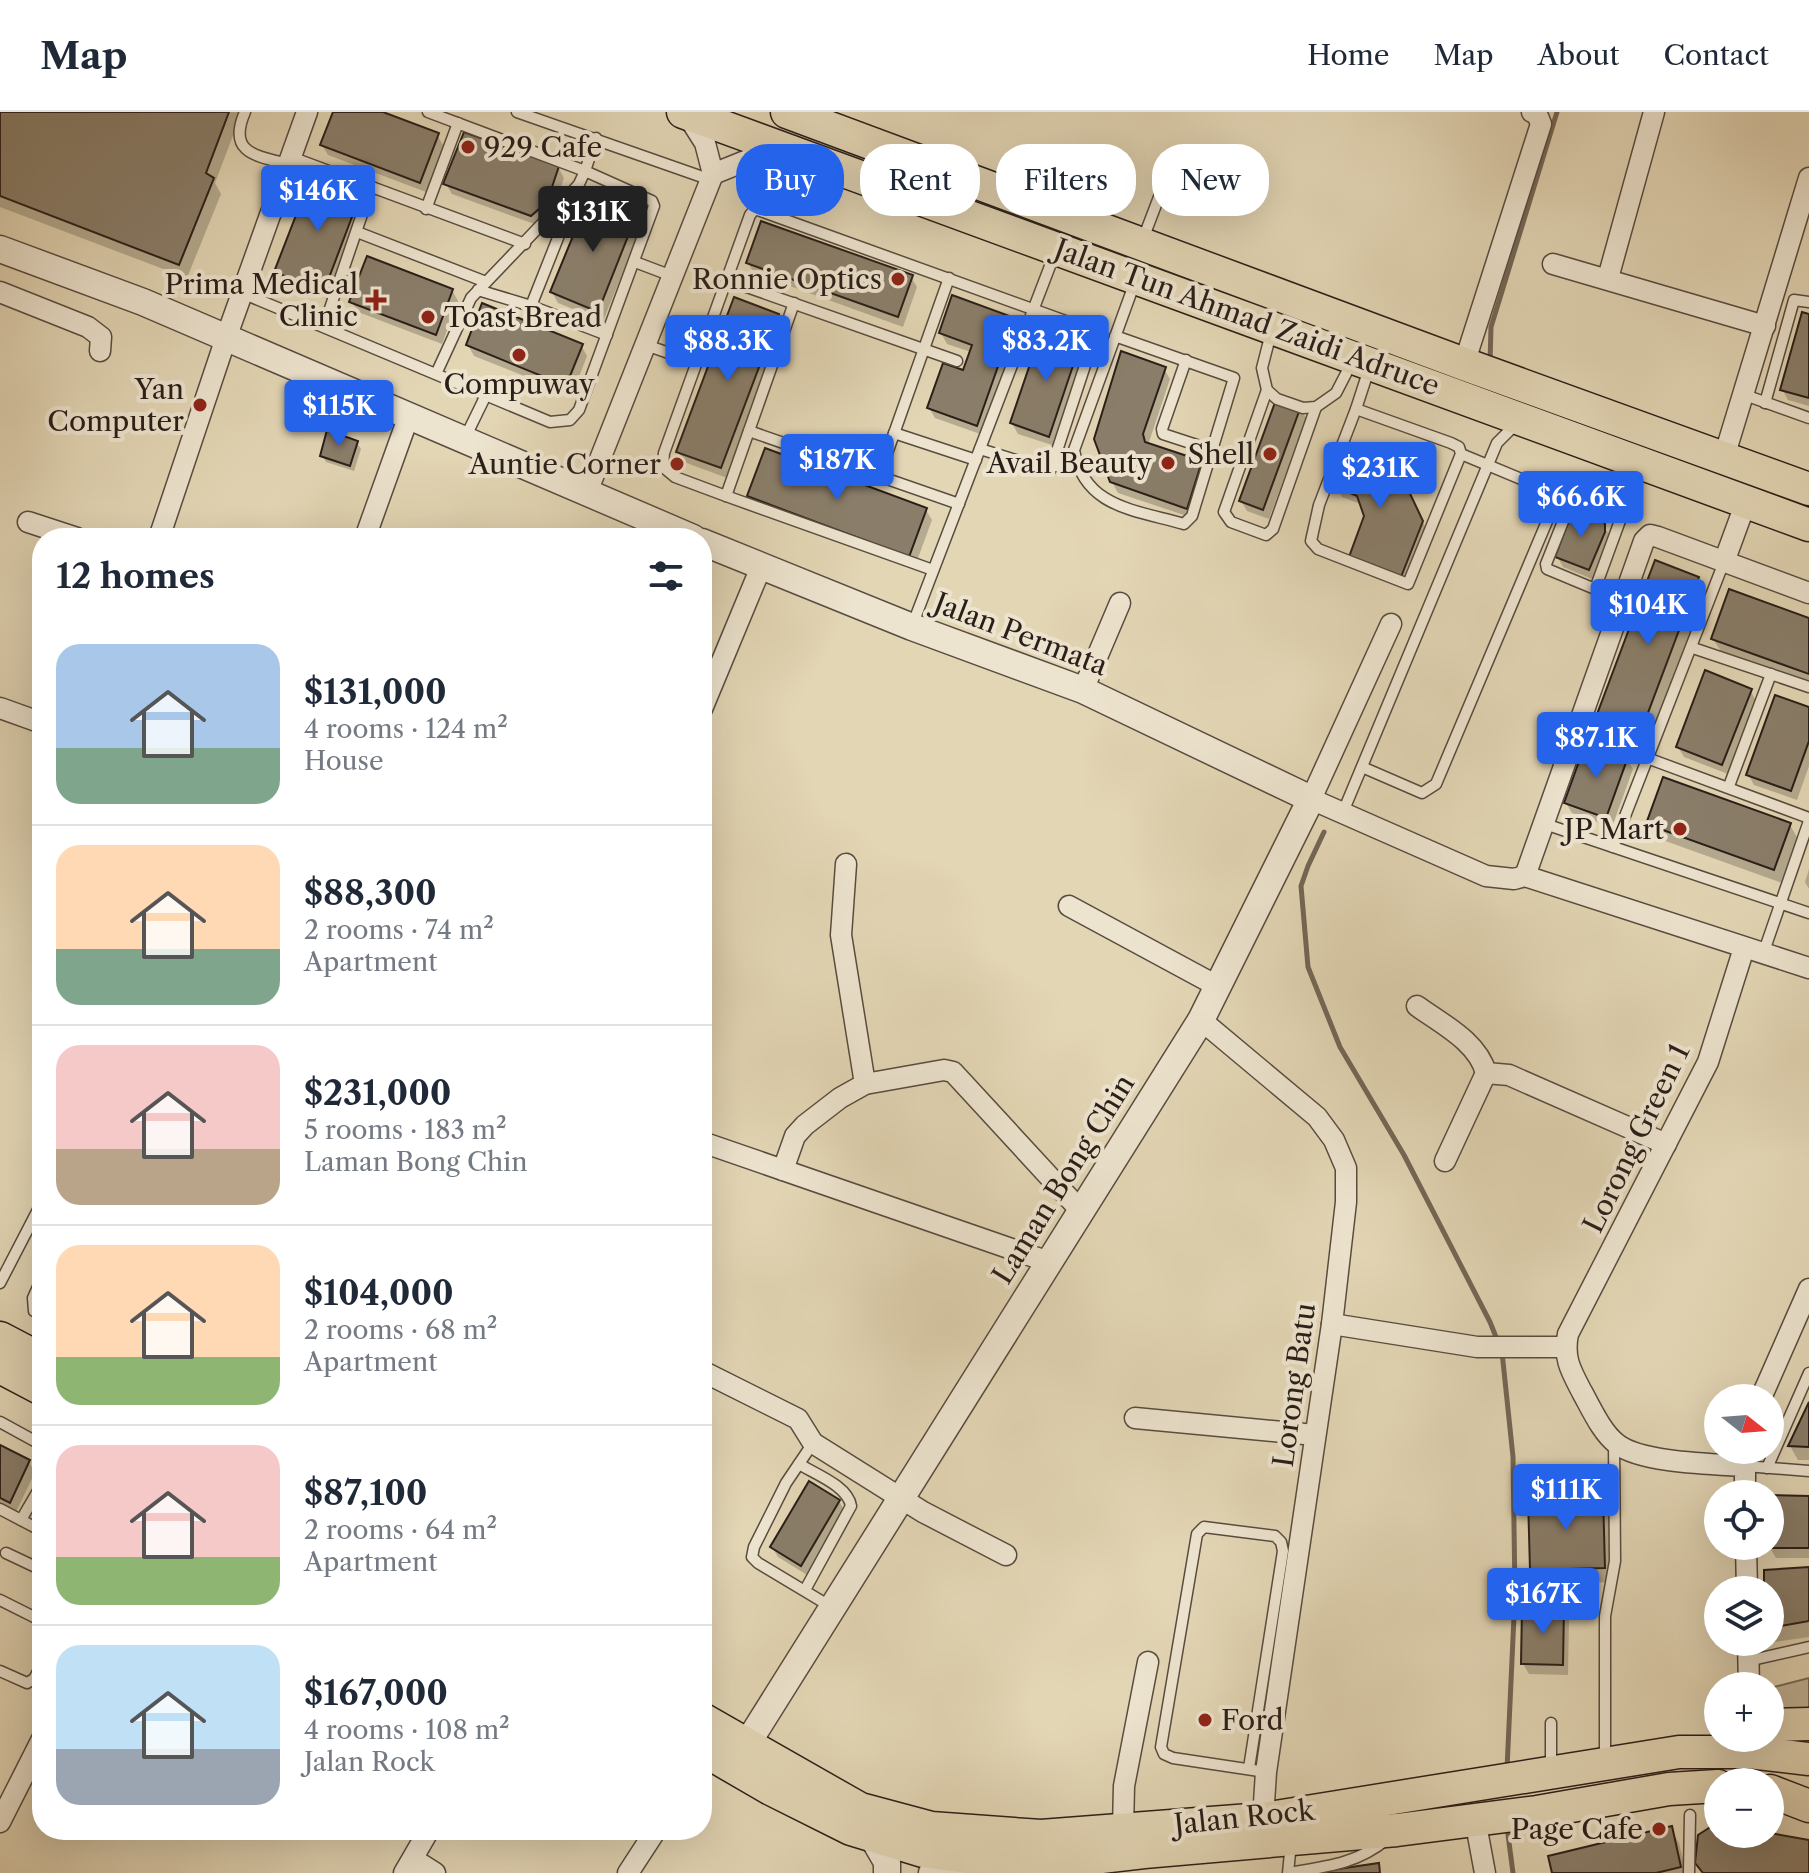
<!DOCTYPE html>
<meta charset="utf-8">
<style>
body{margin:0;font-family:"Libre Caslon Text",serif;background:#f2f2f3;color:#1f2937;height:100vh;display:flex;flex-direction:column;font-size:30px;white-space:nowrap}
*{box-sizing:border-box;margin:0}
p{font-size:26px;color:#747a83}
.icon{flex:none;width:44px;height:44px;fill:none;stroke:currentColor;stroke-width:2;stroke-linecap:round;stroke-linejoin:round}
.map{position:relative;flex:1;overflow:hidden}
.panel{position:absolute;left:32px;top:416px;width:680px;height:1312px;display:flex;flex-direction:column;background:#fff;border-radius:32px;box-shadow:0 8px 32px #0002}
.panel>*{flex:none}
.top-card{position:absolute;left:736px;top:32px;width:760px;height:72px;display:flex;gap:16px}
.needle{width:52px;rotate:107deg}
.fabs{position:absolute;left:1704px;top:1272px;display:grid;gap:16px}
.fabs a{display:grid;place-items:center;width:80px;height:80px;border-radius:50%;background:#fff;box-shadow:0 8px 32px #0002;font-size:40px}
.price{position:absolute;translate:-50% -68px;padding:0 18px;border-radius:8px;background:#2563eb;color:#fff;font-size:26px;line-height:52px;filter:drop-shadow(0 2px 4px #0008)}
.price::after{content:'';position:absolute;left:50%;top:48px;width:24px;height:18px;margin-left:-12px;background:inherit;clip-path:polygon(0 0,100% 0,50% 100%)}
.price.current{background:#222;color:#fff}
ul{padding:0;list-style:none}
li{display:flex;align-items:center;gap:24px;height:200px;padding:0 24px}
li+li{border-top:2px solid #e0e1e3}
li span{display:grid;place-items:center;flex:none;width:224px;height:160px;border-radius:24px;color:#555}
li>.icon{margin-inline-start:auto}
span .icon{width:96px;height:96px;fill:#fffc;stroke-width:1}
li b{font-size:34px}
h2{display:flex;justify-content:space-between;align-items:center;height:96px;padding:0 24px;font-size:34px}
.pill{padding:0 28px;border-radius:32px;background:#fff;box-shadow:0 8px 32px #0002;font-size:28px;line-height:72px}
.pill.current{background:#2563eb;color:#fff}
header{display:flex;align-items:center;gap:48px;box-sizing:border-box;height:112px;padding:0 40px;background:#fff;border-bottom:2px solid #e0e1e3}
header strong{font-size:38px}
nav{display:flex;gap:44px;margin-inline-start:auto;font-size:28px}
.map>svg:first-child{display:block}
</style>
<header>
<strong>Map</strong>
<nav><a>Home</a><a>Map</a><a>About</a><a>Contact</a></nav>
</header>
<div class="map">
<svg width="1809" height="1761" viewBox="0 0 1809 1761">
<rect width="100%" height="100%" fill="#e3d6b5"/>
<filter id="stains"><feTurbulence type="fractalNoise" baseFrequency=".0025" numOctaves="4"/><feColorMatrix values="0 0 0 0 .2 0 0 0 0 .09 0 0 0 0 .02 0 0 0 .5 -.17"/></filter>
<radialGradient id="worn" r=".72"><stop offset=".6" stop-color="#630" stop-opacity="0"/><stop offset="1" stop-color="#630" stop-opacity=".3"/></radialGradient>
<polygon fill="#c4b79a" stroke="#776a5a" stroke-width="2" points="1809,1566 1809,1597 1776,1602 1770,1576"/>
<g fill="#0003">
<polygon points="0,0 242,0 215,71 221,82 187,166 0,95"/>
<polygon points="335,0 377,0 437,23 443,33 426,80 328,43 322,33"/>
<polygon points="558,55 564,66 552,100 537,113 452,82 446,72"/>
<polygon points="360,83 366,93 330,188 283,170 277,160"/>
<polygon points="635,106 641,116 603,209 558,191 552,180"/>
<polygon points="748,151 911,165 917,175 903,215 754,161"/>
<polygon points="452,178 458,189 442,232 358,200 352,190"/>
<polygon points="777,204 784,214 727,366 684,350 678,339"/>
<polygon points="1809,204 1809,294 1788,288 1782,277"/>
<polygon points="1014,207 1020,218 983,323 935,306 929,296 965,261 971,240 947,232 941,221"/>
<polygon points="1080,232 1086,242 1055,334 1018,322 1012,311"/>
<polygon points="468,233 581,233 587,244 572,283 474,244"/>
<polygon points="1164,257 1170,267 1148,333 1201,350 1207,361 1193,406 1118,381 1112,370"/>
<polygon points="1300,296 1306,306 1269,407 1247,399 1241,389"/>
<polygon points="357,331 361,337 354,359 326,350 322,343"/>
<polygon points="1401,363 1428,421 1407,474 1363,393 1342,385 1336,374"/>
<polygon points="749,384 926,398 932,408 915,454 755,395"/>
<polygon points="1603,413 1610,424 1595,468 1563,455 1557,444"/>
<polygon points="1698,467 1706,481 1648,635 1606,619 1598,605"/>
<polygon points="1809,508 1809,572 1722,541 1713,527"/>
<polygon points="1750,578 1756,589 1728,662 1684,645 1678,635"/>
<polygon points="1809,597 1809,654 1797,688 1754,673 1748,662"/>
<polygon points="1627,647 1633,657 1612,715 1572,701 1566,691"/>
<polygon points="1648,712 1790,713 1798,727 1782,771 1657,726"/>
<polygon points="1809,757 1809,777 1805,770"/>
<polygon points="1809,1295 1809,1348 1798,1348 1790,1334"/>
<polygon points="0,1336 29,1350 35,1360 16,1400 0,1392"/>
<polygon points="1601,1385 1610,1399 1612,1470 1540,1472 1532,1458"/>
<polygon points="1770,1385 1809,1386 1809,1446 1776,1446 1770,1436"/>
<polygon points="839,1389 845,1400 807,1463 778,1445 772,1435"/>
<polygon points="1809,1457 1809,1525 1774,1530 1770,1523 1770,1478 1766,1478"/>
<polygon points="1563,1497 1569,1508 1568,1563 1529,1562 1523,1552"/>
<polygon points="1671,1717 1679,1731 1686,1761 1554,1761"/>
</g>
<g fill="none" stroke-linecap="round" stroke-linejoin="round">
<g stroke="#736757" stroke-width="5">
<polyline points="1490,251 1491,215 1557,0"/>
<polyline points="1324,720 1308,754 1301,774 1308,855 1340,935 1404,1043 1490,1210 1498,1230"/>
<polyline points="1502,1240 1513,1345 1515,1482 1507,1657"/>
<polyline points="1507,1715 1513,1761"/>
</g>
</g>
<g fill="#8a7e6a" stroke="#2a1e19" stroke-width="2">
<polygon points="0,0 229,0 206,61 214,66 179,153 0,84"/>
<polygon points="333,0 383,0 439,21 420,71 320,33"/>
<polygon points="464,20 559,54 547,90 531,104 443,72"/>
<polygon points="312,62 361,81 324,179 274,160"/>
<polygon points="589,85 636,104 598,200 550,180"/>
<polygon points="761,109 913,163 898,205 746,151"/>
<polygon points="367,144 453,177 436,223 349,190"/>
<polygon points="952,183 1015,206 977,314 927,296 943,251 963,258 972,233 939,221"/>
<polygon points="734,185 779,202 721,356 676,340"/>
<polygon points="482,191 583,232 566,274 466,233"/>
<polygon points="1802,200 1809,202 1809,286 1780,278"/>
<polygon points="1042,217 1081,230 1049,325 1010,311"/>
<polygon points="1121,239 1166,255 1143,322 1145,330 1202,349 1187,397 1110,370 1094,327"/>
<polygon points="1277,285 1301,294 1263,398 1239,389"/>
<polygon points="327,318 358,329 350,354 320,344"/>
<polygon points="1349,331 1395,350 1423,409 1401,465 1349,445 1364,404 1357,384 1334,374"/>
<polygon points="765,336 927,396 909,445 747,384"/>
<polygon points="1574,395 1601,406 1605,412 1605,420 1589,458 1555,445"/>
<polygon points="1655,448 1699,465 1640,622 1596,605"/>
<polygon points="1729,477 1809,506 1809,562 1711,527"/>
<polygon points="1705,558 1752,577 1722,653 1676,635"/>
<polygon points="1775,583 1809,595 1809,629 1791,679 1746,663"/>
<polygon points="1586,630 1628,645 1606,706 1564,691"/>
<polygon points="1663,665 1791,711 1774,758 1646,712"/>
<polygon points="1809,1290 1809,1335 1788,1334"/>
<polygon points="0,1333 30,1348 10,1391 0,1386"/>
<polygon points="809,1369 840,1388 801,1454 770,1435"/>
<polygon points="1603,1383 1605,1456 1530,1458 1528,1385"/>
<polygon points="1770,1383 1809,1384 1809,1436 1768,1436 1770,1434"/>
<polygon points="1809,1455 1809,1509 1770,1516 1770,1478 1764,1478 1764,1458"/>
<polygon points="1522,1495 1564,1495 1563,1553 1521,1552"/>
<polygon points="1715,1712 1718,1713 1718,1722 1770,1721 1809,1728 1809,1761 1703,1761 1695,1751 1698,1723"/>
<polygon points="1672,1714 1681,1755 1656,1761 1552,1761 1548,1744"/>
<polygon points="1379,1751 1380,1761 1311,1761"/>
</g>
<g fill="none" stroke-linecap="round" stroke-linejoin="round">
<defs>
<g id="service">
<path d="M 245,0 C 227,41 256,44 288,52"/>
<polyline points="428,0 585,59 596,26"/>
<polyline points="517,0 711,68"/>
<polyline points="291,45 525,132"/>
<polyline points="426,97 458,11"/>
<polyline points="357,120 486,170"/>
<polyline points="1143,127 1167,64"/>
<polyline points="635,150 672,164"/>
<polyline points="727,168 957,249"/>
<polyline points="478,178 531,194 607,223"/>
<polyline points="242,181 550,310 570,308 579,298 654,94 652,89 585,59 579,72 559,94 471,186 436,262"/>
<polyline points="531,194 577,78"/>
<polyline points="324,214 371,76"/>
<polyline points="1271,221 1262,256 1267,278 1277,287 1303,296 1316,295 1336,281 1352,250"/>
<path d="M 1115,224 L 1234,266 L 1192,404 L 1184,412 C 1136,398 1084,396 1074,338 L 1135,170"/>
<polyline points="646,233 697,251"/>
<polyline points="1186,248 1162,317 1163,322 1212,338"/>
<polyline points="1267,278 1224,400 1231,410 1266,423 1273,417 1316,295"/>
<polyline points="1745,283 1809,306"/>
<polyline points="1765,291 1794,188 1809,190"/>
<polygon points="1356,297 1451,331 1459,335 1461,342 1408,472 1318,437 1311,429 1319,393"/>
<polyline points="1356,297 1369,257"/>
<polyline points="749,319 959,392"/>
<polyline points="894,321 976,348"/>
<polyline points="464,328 486,283"/>
<polyline points="1053,354 1077,354"/>
<polyline points="879,364 949,166"/>
<polyline points="726,384 794,191"/>
<polyline points="1622,401 1582,385 1576,384 1572,387 1546,452 1547,457 1595,477 1640,354"/>
<polyline points="933,458 726,384 675,365 663,355 664,341 750,103 755,97 1096,220 1051,357 1048,358 980,337"/>
<polyline points="912,514 1055,141"/>
<polyline points="1693,536 1809,575"/>
<polyline points="1647,646 1809,706"/>
<polyline points="1362,655 1422,681 1436,672 1556,388 1550,379 1461,342"/>
<polyline points="1729,674 1771,562"/>
<polyline points="1343,700 1497,331 1517,311"/>
<polyline points="1542,711 1809,801"/>
<polyline points="1613,735 1724,450"/>
<polyline points="1763,842 1809,709"/>
<polyline points="42,1166 33,1186 34,1199 42,1203"/>
<polyline points="0,1171 42,1090"/>
<polyline points="0,1310 42,1333"/>
<polyline points="813,1331 786,1371 754,1435 752,1445 758,1451 833,1496"/>
<path d="M 799,1352 C 815,1362 848,1374 851,1394 L 805,1478"/>
<polyline points="1745,1354 1809,1359"/>
<polyline points="1767,1356 1809,1261"/>
<polyline points="0,1397 42,1419"/>
<polyline points="21,1408 42,1372"/>
<polyline points="6,1441 42,1458"/>
<polyline points="702,1464 703,1465"/>
<polyline points="0,1488 42,1509"/>
<polyline points="1748,1549 1809,1535"/>
<polyline points="0,1559 27,1571 34,1567 42,1552"/>
<polyline points="1551,1611 1551,1657"/>
<polyline points="1605,1649 1605,1504 1615,1449 1614,1331"/>
<polyline points="1249,1656 1283,1439 1281,1430 1275,1424 1204,1415 1197,1422 1161,1635 1164,1642 1173,1646 1266,1660"/>
<path d="M 1291,1731 L 1288,1761 C 1325,1755 1357,1752 1387,1727"/>
<polyline points="1689,1761 1690,1703"/>
</g>
<g id="minor">
<polyline points="713,62 780,35"/>
<polyline points="1553,152 1765,214"/>
<polyline points="1608,166 1654,0"/>
<polyline points="0,180 88,215 101,225 100,239"/>
<polyline points="1464,252 1541,12 1537,2 1532,0"/>
<polyline points="1724,345 1809,66"/>
<polyline points="587,380 713,62 705,31 686,1"/>
<polyline points="28,410 77,426"/>
<polyline points="159,426 226,226 307,0"/>
<polyline points="365,426 408,306"/>
<polyline points="1724,450 1746,390"/>
<polyline points="1391,512 1311,687 1486,764 1514,767 1525,764 1809,856"/>
<polyline points="1083,578 1120,491"/>
<polyline points="0,596 42,611"/>
<polyline points="702,597 761,455"/>
<polyline points="846,752 841,823 865,972"/>
<polyline points="1525,764 1644,429 1650,423 1658,425 1809,481"/>
<polyline points="1069,794 1219,875"/>
<path d="M 1744,836 L 1708,950 L 1568,1222 C 1563,1246 1571,1259 1582,1280 C 1591,1296 1602,1321 1617,1332 C 1641,1351 1713,1352 1745,1354 L 1745,1382"/>
<path d="M 1417,894 C 1442,912 1478,930 1486,961"/>
<polyline points="1201,908 1317,1005 1334,1028 1346,1056 1346,1090 1332,1212 1266,1660 1263,1707"/>
<polyline points="1486,961 1509,963 1666,1032"/>
<polyline points="702,1030 1049,1150"/>
<polyline points="1445,1049 1486,961"/>
<polyline points="783,1058 795,1024 805,1013 840,986 865,972 944,958 953,960 1081,1099"/>
<polyline points="1332,1212 1477,1235 1565,1235"/>
<polyline points="702,1259 798,1307 813,1331 923,1400 1006,1443"/>
<polyline points="1761,1286 1809,1177"/>
<polyline points="1135,1306 1315,1323"/>
<polyline points="1746,1434 1747,1478"/>
<polyline points="1748,1530 1749,1574"/>
<polyline points="1475,1707 1485,1761"/>
<polyline points="0,1710 42,1627"/>
<polyline points="1123,1717 1124,1674 1148,1550"/>
<polyline points="413,1747 435,1761"/>
<polyline points="404,1761 429,1718"/>
<polyline points="628,1761 656,1718"/>
</g>
<g id="tertiary">
<polyline points="0,137 143,190 693,426"/>
<polyline points="702,430 912,515 1083,578 1311,687 1201,908 747,1632"/>
<polyline points="872,1724 887,1750 887,1761"/>
<polyline points="932,1761 973,1748"/>
</g>
<g id="primary">
<polyline points="683,0 1809,413"/>
<polyline points="787,0 1464,252 1809,377"/>
<polyline points="0,1226 42,1248"/>
<polyline points="0,1255 42,1277"/>
<polyline points="702,1607 860,1697 931,1716 1041,1724 1263,1707 1679,1640 1749,1640 1809,1647"/>
<polyline points="1770,1613 1809,1612"/>
<polyline points="702,1637 769,1676 851,1717 923,1739 1011,1751 1043,1752 1144,1740 1397,1718 1537,1700 1669,1677 1718,1674"/>
<polyline points="1770,1679 1809,1694"/>
</g>
</defs>
<use href="#service" stroke="#584c40" stroke-width="13"/>
<use href="#minor" stroke="#584c40" stroke-width="23"/>
<use href="#tertiary" stroke="#584c40" stroke-width="29"/>
<use href="#primary" stroke="#2a1e19" stroke-width="35"/>
<use href="#service" stroke="#ede4cf" stroke-width="10"/>
<use href="#minor" stroke="#ede4cf" stroke-width="20"/>
<use href="#tertiary" stroke="#ede4cf" stroke-width="26"/>
<use href="#primary" stroke="#e3d6b5" stroke-width="32"/>
</g>
<g fill="#8f2418" stroke="#ede4cf" stroke-width="3">
<circle cx="468" cy="35" r="8"/>
<circle cx="898" cy="167" r="8"/>
<path d="M372 176h8v8h8v8h-8v8h-8v-8h-8v-8h8z"/>
<circle cx="428" cy="205" r="8"/>
<circle cx="519" cy="243" r="8"/>
<circle cx="200" cy="293" r="8"/>
<circle cx="1270" cy="342" r="8"/>
<circle cx="1168" cy="351" r="8"/>
<circle cx="677" cy="352" r="8"/>
<circle cx="1680" cy="717" r="8"/>
<circle cx="1205" cy="1608" r="8"/>
<circle cx="1659" cy="1717" r="8"/>
</g>
<g text-anchor="middle" stroke-width="8" stroke-linejoin="round" paint-order="stroke">
<g font-size="28" fill="#2a1e19" stroke="#ede4cf" text-anchor="end">
<text x="484" y="45" text-anchor="start">929 Cafe</text>
<text x="882" y="177">Ronnie Optics</text>
<text x="358" y="182">Prima Medical<tspan x="358" dy="32">Clinic</tspan></text>
<text x="444" y="215" text-anchor="start">Toast Bread</text>
<text x="519" y="282" text-anchor="middle">Compuway</text>
<text x="184" y="287">Yan<tspan x="184" dy="32">Computer</tspan></text>
<text x="1254" y="352">Shell</text>
<text x="1152" y="361">Avail Beauty</text>
<text x="661" y="362">Auntie Corner</text>
<text x="1664" y="727">JP Mart</text>
<text x="1221" y="1618" text-anchor="start">Ford</text>
<text x="1643" y="1727">Page Cafe</text>
</g>
<g font-size="28" fill="#2a1e19" stroke="#ede4cf">
<text transform="translate(1247 205) rotate(20)" y="10">Jalan Tun Ahmad Zaidi Adruce</text>
<text transform="translate(1021 522) rotate(21)" y="10">Jalan Permata</text>
<text transform="translate(1636 1026) rotate(-64)" y="10">Lorong Green 1</text>
<text transform="translate(1063 1067) rotate(-58)" y="10">Laman Bong Chin</text>
<text transform="translate(1294 1273) rotate(-82)" y="10">Lorong Batu</text>
<text transform="translate(1244 1705) rotate(-6)" y="10">Jalan Rock</text>
</g>
</g>
<rect width="100%" height="100%" filter="url(#stains)"/>
<rect width="100%" height="100%" fill="url(#worn)"/>
</svg>
<div class="fabs">
<a><svg class="needle" viewBox="-14 -14 28 28"><path d="M0-13l5 13h-10z" fill="#e53935"/><path d="M0 13l5-13h-10z" fill="#747a83"/></svg></a>
<a><svg class="icon" aria-label="locate" viewBox="0 0 24 24"><circle cx="12" cy="12" r="6"/><path d="M12 2v4M12 18v4M2 12h4M18 12h4"/></svg></a>
<a><svg class="icon" aria-label="layers" viewBox="0 0 24 24"><path d="M12 4l9 5-9 5-9-5zM3 14l9 5 9-5"/></svg></a>
<a>+</a>
<a>−</a>
</div>
<b class="price" style="left:318px;top:121px">$146K</b>
<b class="price current" style="left:593px;top:142px">$131K</b>
<b class="price" style="left:728px;top:271px">$88.3K</b>
<b class="price" style="left:1046px;top:271px">$83.2K</b>
<b class="price" style="left:339px;top:336px">$115K</b>
<b class="price" style="left:837px;top:390px">$187K</b>
<b class="price" style="left:1380px;top:398px">$231K</b>
<b class="price" style="left:1581px;top:427px">$66.6K</b>
<b class="price" style="left:1648px;top:535px">$104K</b>
<b class="price" style="left:1596px;top:668px">$87.1K</b>
<b class="price" style="left:1566px;top:1420px">$111K</b>
<b class="price" style="left:1543px;top:1524px">$167K</b>
<div class="top-card">
<a class="pill current">Buy</a>
<a class="pill">Rent</a>
<a class="pill">Filters</a>
<a class="pill">New</a>
</div>
<section class="panel">
<h2>12 homes<svg class="icon" aria-label="filters" viewBox="0 0 24 24"><path d="M4 7h16M4 17h16"/><circle cx="9" cy="7" r="2"/><circle cx="15" cy="17" r="2"/></svg></h2>
<ul>
<li><span style="background:linear-gradient(#a9c7e8 65%,#7fa58c 0)"><svg class="icon" aria-label="home" viewBox="0 0 24 24"><path d="M3 11l9-7 9 7M6 9v11h12V9"/></svg></span><div><b>$131,000</b><p>4 rooms · 124 m²</p><p>House</p></div></li>
<li><span style="background:linear-gradient(#ffd9b3 65%,#7fa58c 0)"><svg class="icon" aria-label="home" viewBox="0 0 24 24"><path d="M3 11l9-7 9 7M6 9v11h12V9"/></svg></span><div><b>$88,300</b><p>2 rooms · 74 m²</p><p>Apartment</p></div></li>
<li><span style="background:linear-gradient(#f6c9c9 65%,#b9a48a 0)"><svg class="icon" aria-label="home" viewBox="0 0 24 24"><path d="M3 11l9-7 9 7M6 9v11h12V9"/></svg></span><div><b>$231,000</b><p>5 rooms · 183 m²</p><p>Laman Bong Chin</p></div></li>
<li><span style="background:linear-gradient(#ffd9b3 70%,#8fb573 0)"><svg class="icon" aria-label="home" viewBox="0 0 24 24"><path d="M3 11l9-7 9 7M6 9v11h12V9"/></svg></span><div><b>$104,000</b><p>2 rooms · 68 m²</p><p>Apartment</p></div></li>
<li><span style="background:linear-gradient(#f6c9c9 70%,#8fb573 0)"><svg class="icon" aria-label="home" viewBox="0 0 24 24"><path d="M3 11l9-7 9 7M6 9v11h12V9"/></svg></span><div><b>$87,100</b><p>2 rooms · 64 m²</p><p>Apartment</p></div></li>
<li><span style="background:linear-gradient(#bfe0f5 65%,#9aa5b1 0)"><svg class="icon" aria-label="home" viewBox="0 0 24 24"><path d="M3 11l9-7 9 7M6 9v11h12V9"/></svg></span><div><b>$167,000</b><p>4 rooms · 108 m²</p><p>Jalan Rock</p></div></li>
</ul>
</section>
</div>
